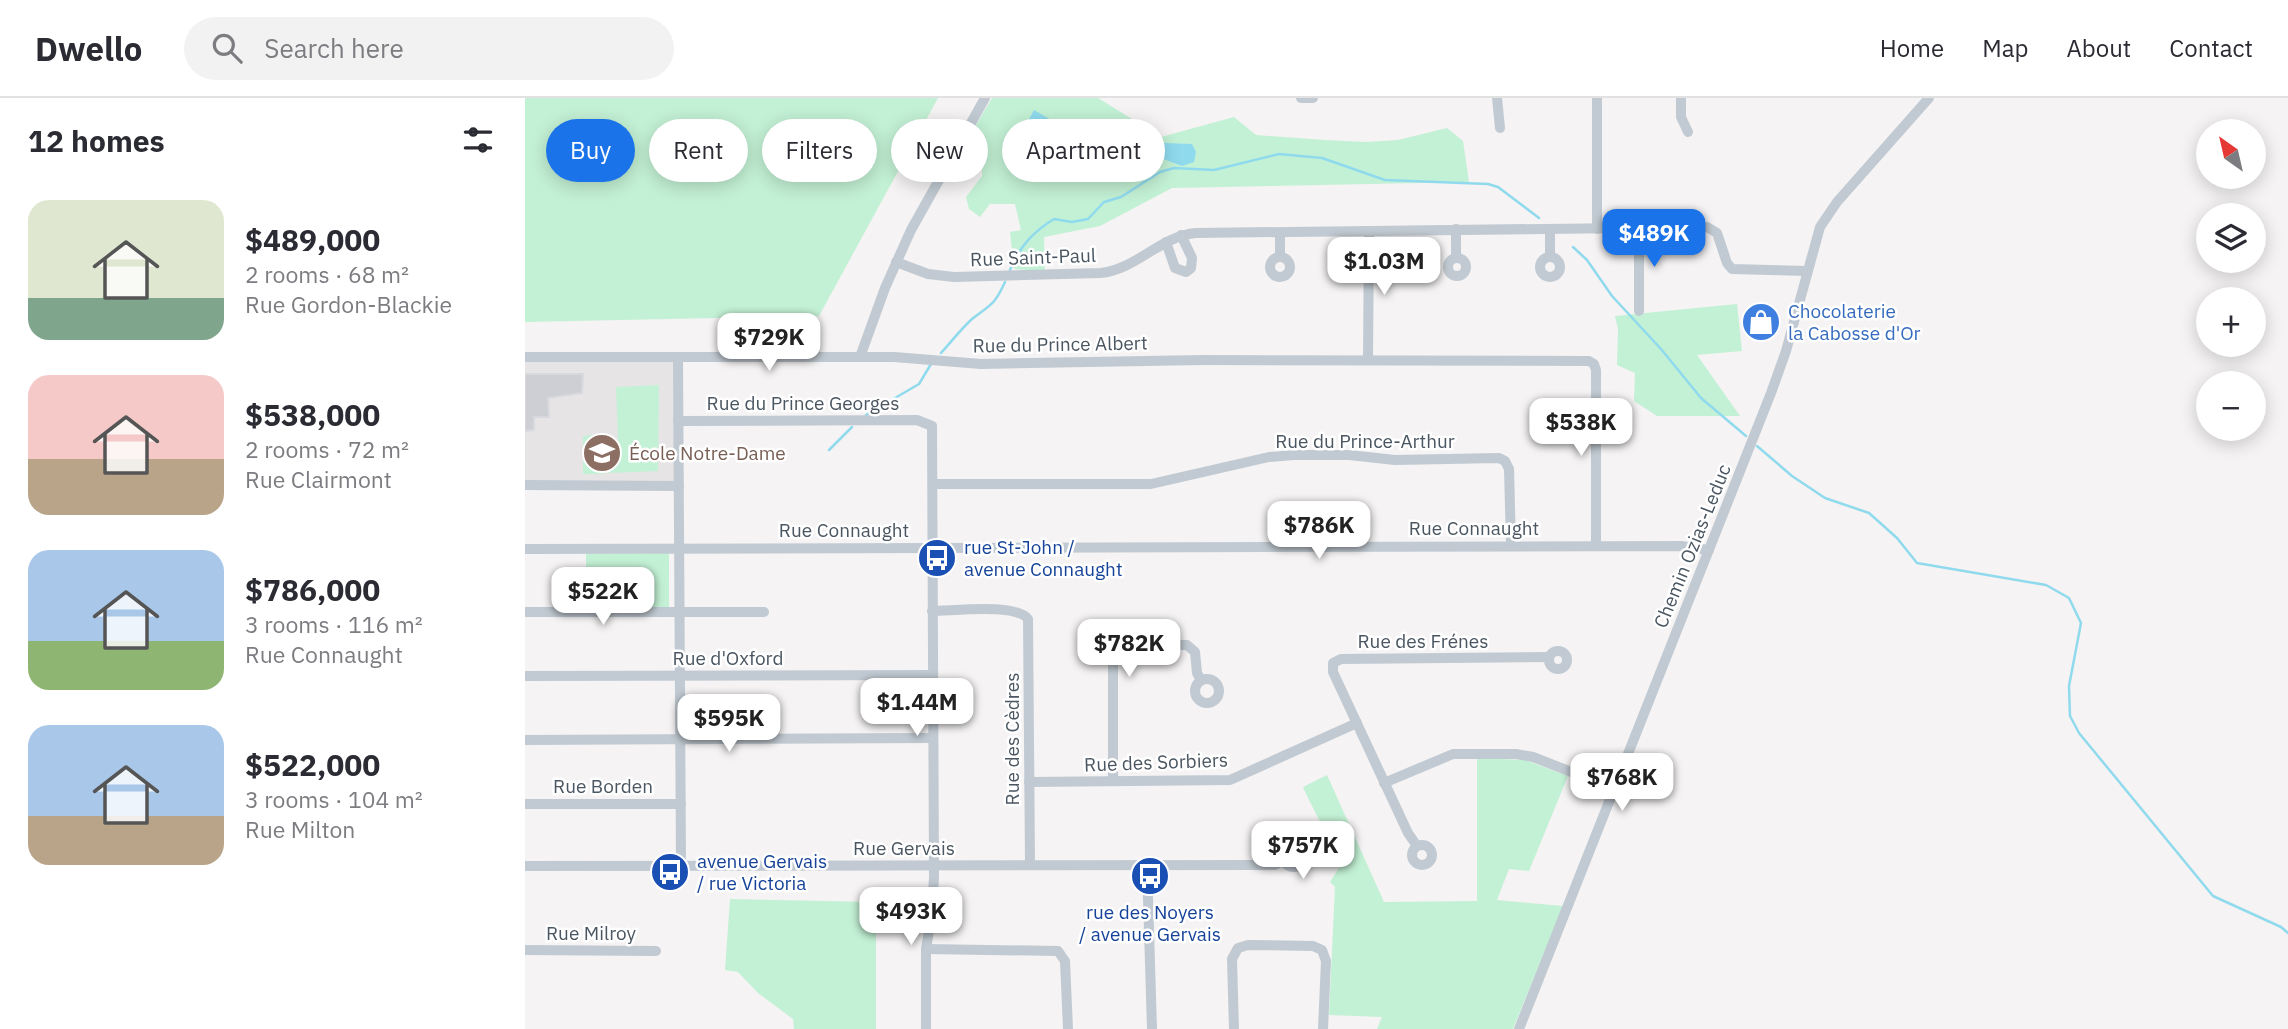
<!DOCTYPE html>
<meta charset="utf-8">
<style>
body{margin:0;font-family:"IBM Plex Sans",sans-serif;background:#f2f2f3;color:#2b2b33;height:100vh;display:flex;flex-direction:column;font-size:26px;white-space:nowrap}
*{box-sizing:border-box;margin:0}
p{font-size:23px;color:#7c7c81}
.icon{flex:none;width:38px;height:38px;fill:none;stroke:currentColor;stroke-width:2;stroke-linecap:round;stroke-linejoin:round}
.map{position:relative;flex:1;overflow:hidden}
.sheet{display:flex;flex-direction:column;background:#fff;width:525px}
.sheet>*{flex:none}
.top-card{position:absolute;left:21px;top:21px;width:665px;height:63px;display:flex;gap:14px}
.needle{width:46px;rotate:326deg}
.tools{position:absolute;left:1671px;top:21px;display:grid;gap:14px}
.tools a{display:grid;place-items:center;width:70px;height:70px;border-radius:50%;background:#fff;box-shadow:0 4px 18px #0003;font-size:35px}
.price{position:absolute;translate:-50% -60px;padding:0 16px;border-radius:14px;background:#fff;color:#222;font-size:23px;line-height:46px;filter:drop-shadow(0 2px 4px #0008)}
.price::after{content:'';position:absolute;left:50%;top:42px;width:21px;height:16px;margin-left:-10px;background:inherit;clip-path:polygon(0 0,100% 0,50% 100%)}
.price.current{background:#1a73e8;color:#fff}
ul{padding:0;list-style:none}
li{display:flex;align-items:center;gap:21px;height:175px;padding:0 28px}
li span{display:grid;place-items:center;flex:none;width:196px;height:140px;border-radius:21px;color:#555}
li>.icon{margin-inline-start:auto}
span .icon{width:84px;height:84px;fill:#fffc;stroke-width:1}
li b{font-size:30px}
h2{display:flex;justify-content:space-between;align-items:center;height:84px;padding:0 28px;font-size:30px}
.pill{padding:0 24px;border-radius:32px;background:#fff;box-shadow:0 4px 18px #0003;font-size:24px;line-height:63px}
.pill.current{background:#1a73e8;color:#fff}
header{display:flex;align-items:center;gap:42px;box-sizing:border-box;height:98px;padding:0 35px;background:#fff;border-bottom:2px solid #e1e1e2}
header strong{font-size:33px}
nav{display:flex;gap:38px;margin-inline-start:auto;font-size:24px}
.search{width:490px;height:63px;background:#f2f2f3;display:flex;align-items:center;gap:18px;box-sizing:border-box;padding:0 24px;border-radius:38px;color:#7c7c81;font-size:26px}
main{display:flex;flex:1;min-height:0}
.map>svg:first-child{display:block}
</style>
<header>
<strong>Dwello</strong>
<div class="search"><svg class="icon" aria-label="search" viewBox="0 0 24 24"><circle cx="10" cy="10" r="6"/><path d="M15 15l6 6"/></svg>Search here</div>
<nav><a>Home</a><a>Map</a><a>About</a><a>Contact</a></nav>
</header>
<main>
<section class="sheet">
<h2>12 homes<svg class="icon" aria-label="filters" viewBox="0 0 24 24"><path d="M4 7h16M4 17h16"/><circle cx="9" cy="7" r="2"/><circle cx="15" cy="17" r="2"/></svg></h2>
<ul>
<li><span style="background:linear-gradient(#dfe7d0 70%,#7fa58c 0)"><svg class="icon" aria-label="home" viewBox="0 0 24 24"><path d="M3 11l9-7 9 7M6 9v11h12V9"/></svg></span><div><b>$489,000</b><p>2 rooms · 68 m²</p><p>Rue Gordon-Blackie</p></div></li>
<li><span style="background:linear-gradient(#f6c9c9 60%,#b9a48a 0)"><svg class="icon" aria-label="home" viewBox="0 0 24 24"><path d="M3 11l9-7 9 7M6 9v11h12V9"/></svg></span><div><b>$538,000</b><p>2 rooms · 72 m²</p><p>Rue Clairmont</p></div></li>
<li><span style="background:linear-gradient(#a9c7e8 65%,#8fb573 0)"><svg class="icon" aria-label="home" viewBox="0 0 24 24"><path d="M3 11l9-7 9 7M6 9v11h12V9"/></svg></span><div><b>$786,000</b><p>3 rooms · 116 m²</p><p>Rue Connaught</p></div></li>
<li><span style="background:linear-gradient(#a9c7e8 65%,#b9a48a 0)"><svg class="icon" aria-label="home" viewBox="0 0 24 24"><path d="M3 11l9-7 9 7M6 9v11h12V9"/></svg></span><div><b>$522,000</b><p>3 rooms · 104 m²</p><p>Rue Milton</p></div></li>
</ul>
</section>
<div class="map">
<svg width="1763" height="931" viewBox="0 0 1763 931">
<rect width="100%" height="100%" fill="#f5f3f3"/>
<polygon fill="#e6e4e5" points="0,259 153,259 154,388 0,387"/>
<g fill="#c3f1d5">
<polygon points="0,0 413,0 294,218 0,224"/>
<polygon points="467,0 573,0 636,39 709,19 731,37 800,42 841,44 873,42 922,30 938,43 944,84 647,90 575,128 519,139 520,173 489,171 485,134 496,132 490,106 465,106 455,119 444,111 441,99 457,78 457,64 437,51"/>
<polygon points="1212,206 1217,253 1172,257 1215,318 1132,318 1109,303 1110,275 1092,267 1093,231 1090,218"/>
<polygon points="134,287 133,373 84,375 85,360 93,343 91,289"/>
<polygon points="68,337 79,348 80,376 58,376 58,338"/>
<polygon points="144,455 144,509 47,509 47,500 117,501 117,488 67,489 67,481 47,482 48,478 61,476 61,456"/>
<path d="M 952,660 L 1000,662 L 1043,678 L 1004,773 L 984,771 L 972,802 L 1038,808 L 988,931 L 852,931 L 857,919 L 804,917 L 810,789 L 805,784 L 815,768 C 806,739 790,717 778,689 L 802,677 L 859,804 L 952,803 Z"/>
<polygon points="205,801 351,804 351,931 269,931 268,921 233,895 213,874 200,872"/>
</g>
<g fill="#90daee">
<polygon points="509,12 533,26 517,54 509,49 516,36 501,27"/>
<polygon points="639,45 667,46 671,54 669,64 657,68 633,59 633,49"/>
</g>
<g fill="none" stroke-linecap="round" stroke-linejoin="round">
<g stroke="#90daee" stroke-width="2.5">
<polyline points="1048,149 1062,162 1087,198 1136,251 1176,300 1221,338"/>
<path d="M 485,172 C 495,148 508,134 529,121 L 547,124 L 563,121 L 579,104 L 596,99 L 635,74 L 649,70 L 689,72 L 754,56 L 797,60 L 860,82 L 963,86 L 973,89 L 1014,120"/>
<path d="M 416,255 C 426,244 436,231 447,221 C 466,206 469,208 480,184"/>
<polyline points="341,317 394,286 406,266"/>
<polyline points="1232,348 1267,378 1300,400 1344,415 1372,440 1392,465 1521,487 1544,500 1556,525 1544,588 1545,618 1554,635 1688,798 1756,829 1763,835"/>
<polyline points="304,352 327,329"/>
</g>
</g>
<g fill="#cdcfd5" stroke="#d7d9de" stroke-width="2">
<polygon points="0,276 58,276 57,295 23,300 24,319 9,319 9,332 0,333"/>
<polygon points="67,481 67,489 117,488 117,501 48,500 47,482"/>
</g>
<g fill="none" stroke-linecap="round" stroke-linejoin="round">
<g stroke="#c1cad2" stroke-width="10">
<polyline points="776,0 788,0"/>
<polyline points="972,0 975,30"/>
<polyline points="1072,0 1072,131"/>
<polyline points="1156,0 1156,19 1163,34"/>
<polyline points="641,144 650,170 661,174 666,170 667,160 656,137"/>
<circle cx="1025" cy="169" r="10"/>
<circle cx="755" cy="169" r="10"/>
<polyline points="755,159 755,135"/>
<polyline points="1025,159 1025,131"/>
<circle cx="932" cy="169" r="9"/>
<polyline points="931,160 931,131"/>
<path d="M 371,164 L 403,176 L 429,179 L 575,175 C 611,172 635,138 671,135 L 1182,129 L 1192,135 L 1202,165 L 1207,171 L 1282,173"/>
<polyline points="1114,213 1114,130"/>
<polyline points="0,259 369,259 456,266 678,262 1064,263 1069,266 1071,272 1071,447"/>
<polyline points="153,259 156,768"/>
<polyline points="335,259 360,190 386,132 460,0"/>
<polyline points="843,262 844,135"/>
<polyline points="153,323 392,322 407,328 409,779 407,815 401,851 401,931"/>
<polyline points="408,386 626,386 744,359 769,357 824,357 870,362 974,360 980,363 984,371 986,447"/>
<polyline points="0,387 154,388"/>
<polyline points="0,451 1156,448 1184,452"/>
<path d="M 407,513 C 428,513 491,505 503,521 L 505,767"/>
<polyline points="0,514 239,514"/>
<circle cx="1033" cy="562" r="9"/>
<polyline points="0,578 407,577"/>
<circle cx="682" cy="593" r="12"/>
<polyline points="0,642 408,640"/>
<polyline points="588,683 588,559 592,550 599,546 662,547 670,554 672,575 676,582"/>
<polyline points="504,684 705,682 832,625"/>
<polyline points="859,685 928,656 991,656 1008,659 1090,691"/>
<polyline points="0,706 156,706"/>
<circle cx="769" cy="756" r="13"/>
<circle cx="897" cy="757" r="10"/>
<polyline points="892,748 883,735 808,574 808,565 816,561 1024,559"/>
<polyline points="622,767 627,931"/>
<polyline points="0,768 750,767 758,762"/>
<polyline points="401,851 533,853 540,863 543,931"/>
<polyline points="0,852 131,853"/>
<polyline points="709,931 707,861 713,850 723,847 788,848 797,852 801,863 798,931"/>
<polyline points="994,931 1246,295 1261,253 1295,129 1312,104 1404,0"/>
</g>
</g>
<defs>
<symbol id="shop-disc" viewBox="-11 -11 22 22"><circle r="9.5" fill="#3f7fe0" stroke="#fff"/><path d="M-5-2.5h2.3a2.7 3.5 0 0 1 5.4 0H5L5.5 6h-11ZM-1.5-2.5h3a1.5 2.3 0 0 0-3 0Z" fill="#fff"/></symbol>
<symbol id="school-disc" viewBox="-11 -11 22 22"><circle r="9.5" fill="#8d6e63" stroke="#fff"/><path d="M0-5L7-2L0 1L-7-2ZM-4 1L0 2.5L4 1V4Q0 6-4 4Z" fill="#fff"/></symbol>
<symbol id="bus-disc" viewBox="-11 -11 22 22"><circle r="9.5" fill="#1a4fb4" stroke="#fff"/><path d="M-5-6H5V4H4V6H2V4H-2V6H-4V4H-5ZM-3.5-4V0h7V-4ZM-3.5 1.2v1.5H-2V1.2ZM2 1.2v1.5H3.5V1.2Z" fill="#fff"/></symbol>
</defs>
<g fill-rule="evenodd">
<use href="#shop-disc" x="1214" y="202" width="44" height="44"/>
<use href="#school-disc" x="55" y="333" width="44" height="44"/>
<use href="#bus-disc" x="390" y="438" width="44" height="44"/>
<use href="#bus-disc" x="123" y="752" width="44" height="44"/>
<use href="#bus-disc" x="603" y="756" width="44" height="44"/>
</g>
<g text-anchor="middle" stroke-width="5" stroke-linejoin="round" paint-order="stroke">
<g font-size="19" fill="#4a5661" stroke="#fff">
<text transform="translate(508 159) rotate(-2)" y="7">Rue Saint-Paul</text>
<text transform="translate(535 246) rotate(-1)" y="7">Rue du Prince Albert</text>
<text x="278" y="312">Rue du Prince Georges</text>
<text x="840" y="350">Rue du Prince-Arthur</text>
<text x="949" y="437">Rue Connaught</text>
<text x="319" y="439">Rue Connaught</text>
<text transform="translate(1167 448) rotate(-68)" y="7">Chemin Ozias-Leduc</text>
<text x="898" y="550">Rue des Frénes</text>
<text x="203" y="567">Rue d'Oxford</text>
<text transform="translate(487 641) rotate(-90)" y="7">Rue des Cèdres</text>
<text transform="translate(631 664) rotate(-2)" y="7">Rue des Sorbiers</text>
<text x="78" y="695">Rue Borden</text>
<text x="379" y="757">Rue Gervais</text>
<text x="66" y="842">Rue Milroy</text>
</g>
<g font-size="19" fill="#366cbe" stroke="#fff" text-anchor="start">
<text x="1263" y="220">Chocolaterie<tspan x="1263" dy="22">la Cabosse d'Or</tspan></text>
</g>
<g font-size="19" fill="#785e54" stroke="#fff" text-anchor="start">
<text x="104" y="362">École Notre-Dame</text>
</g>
<g font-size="19" fill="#164399" stroke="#fff" text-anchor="start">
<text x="439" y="456">rue St-John /<tspan x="439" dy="22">avenue Connaught</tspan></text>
<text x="172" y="770">avenue Gervais<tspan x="172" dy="22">/ rue Victoria</tspan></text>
<text x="625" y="821" text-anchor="middle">rue des Noyers<tspan x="625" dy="22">/ avenue Gervais</tspan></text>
</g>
</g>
</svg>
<div class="tools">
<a><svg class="needle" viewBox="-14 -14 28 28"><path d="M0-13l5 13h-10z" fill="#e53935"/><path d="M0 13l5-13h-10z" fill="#7c7c81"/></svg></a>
<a><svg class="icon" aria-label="layers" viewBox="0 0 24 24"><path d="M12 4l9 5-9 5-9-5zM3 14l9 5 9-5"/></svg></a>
<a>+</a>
<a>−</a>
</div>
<b class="price current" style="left:1129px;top:171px">$489K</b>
<b class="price" style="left:859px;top:199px">$1.03M</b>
<b class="price" style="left:244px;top:275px">$729K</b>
<b class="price" style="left:1056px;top:360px">$538K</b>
<b class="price" style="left:794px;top:463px">$786K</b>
<b class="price" style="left:78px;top:529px">$522K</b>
<b class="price" style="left:604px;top:581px">$782K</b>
<b class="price" style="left:392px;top:640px">$1.44M</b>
<b class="price" style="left:204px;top:656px">$595K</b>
<b class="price" style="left:1097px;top:715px">$768K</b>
<b class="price" style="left:778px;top:783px">$757K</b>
<b class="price" style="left:386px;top:849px">$493K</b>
<div class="top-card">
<a class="pill current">Buy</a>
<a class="pill">Rent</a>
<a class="pill">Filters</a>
<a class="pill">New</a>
<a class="pill">Apartment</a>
</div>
</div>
</main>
